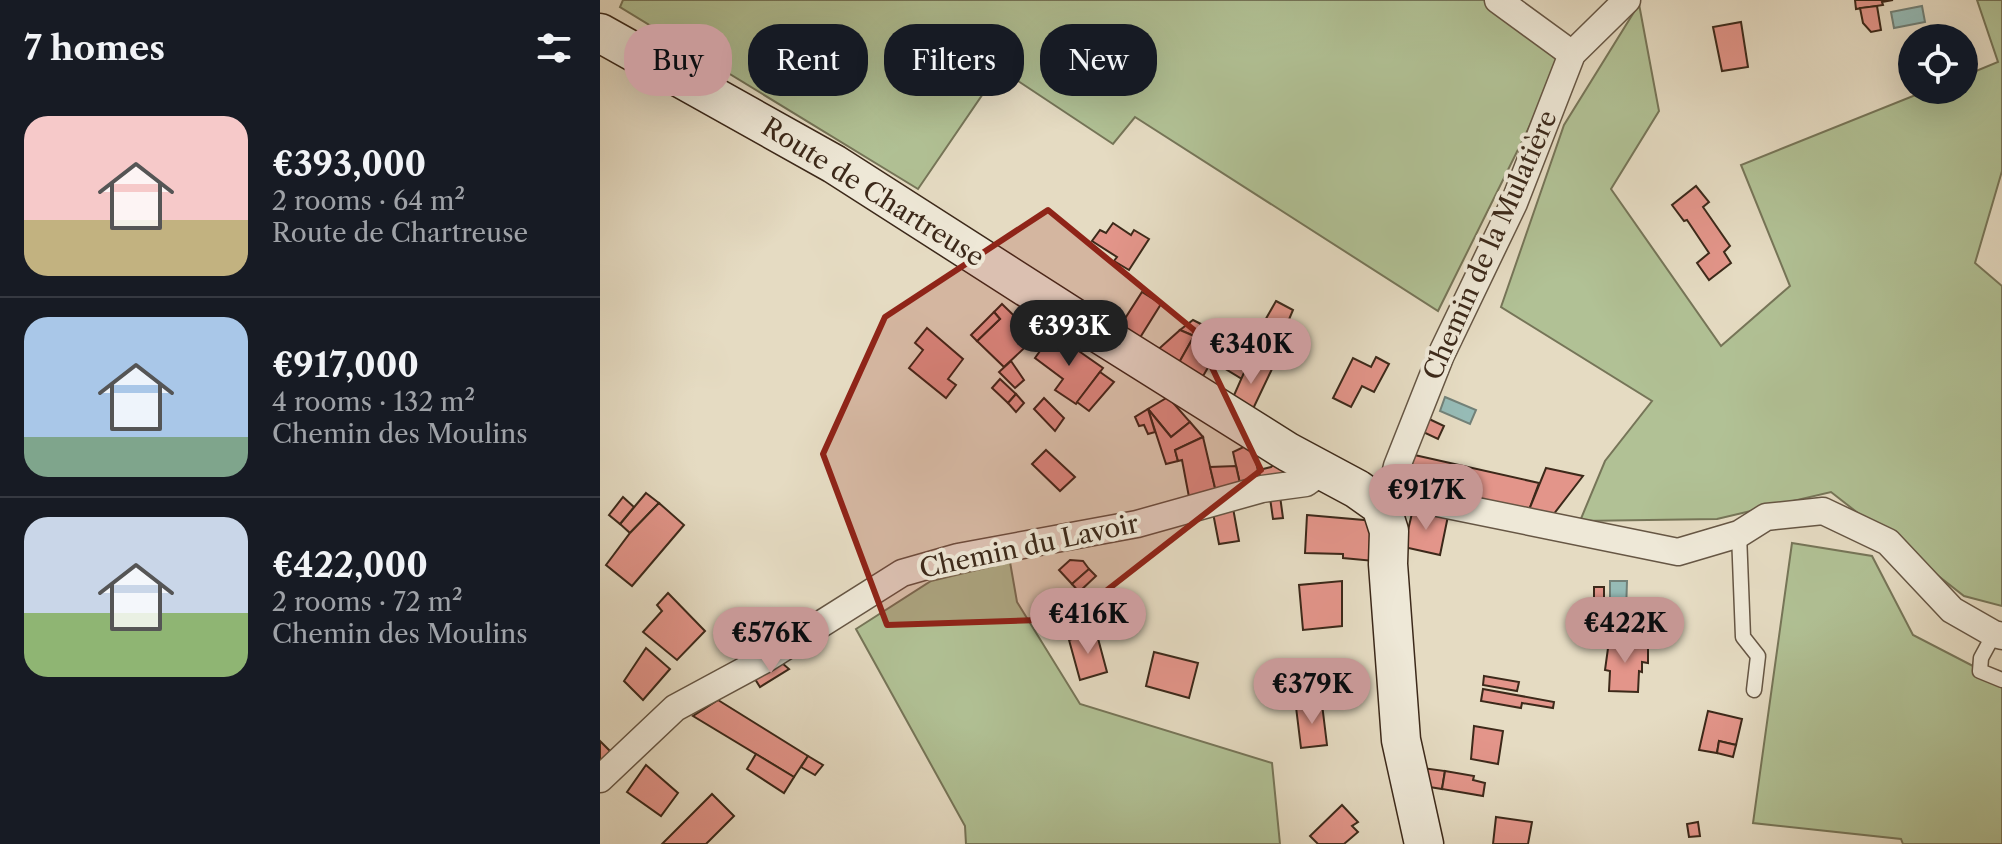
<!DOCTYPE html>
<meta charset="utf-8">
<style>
body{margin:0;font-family:"Libre Caslon Text",serif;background:#242831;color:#f1f3f6;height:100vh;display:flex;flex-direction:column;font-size:30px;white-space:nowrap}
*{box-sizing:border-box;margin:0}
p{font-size:26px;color:#9ea1a6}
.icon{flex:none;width:44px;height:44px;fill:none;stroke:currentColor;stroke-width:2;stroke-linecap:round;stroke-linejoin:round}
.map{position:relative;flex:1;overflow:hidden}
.drawer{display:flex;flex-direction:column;background:#171b24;width:600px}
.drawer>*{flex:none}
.top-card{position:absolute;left:24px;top:24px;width:760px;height:72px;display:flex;gap:16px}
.controls{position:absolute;left:1298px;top:24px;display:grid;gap:16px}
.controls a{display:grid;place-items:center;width:80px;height:80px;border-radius:50%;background:#171b24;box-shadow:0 8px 32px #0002;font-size:40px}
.price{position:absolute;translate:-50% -68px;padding:0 18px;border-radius:28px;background:#c59692;color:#111;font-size:26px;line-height:52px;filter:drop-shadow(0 2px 4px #0008)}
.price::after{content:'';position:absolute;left:50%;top:48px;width:24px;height:18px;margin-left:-12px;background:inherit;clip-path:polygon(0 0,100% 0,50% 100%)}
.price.current{background:#222;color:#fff}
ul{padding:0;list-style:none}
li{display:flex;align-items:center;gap:24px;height:200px;padding:0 24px}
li+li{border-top:2px solid #363941}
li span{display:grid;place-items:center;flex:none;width:224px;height:160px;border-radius:24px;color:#555}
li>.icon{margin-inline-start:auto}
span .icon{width:96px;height:96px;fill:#fffc;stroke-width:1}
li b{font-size:34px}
h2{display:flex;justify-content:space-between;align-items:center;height:96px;padding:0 24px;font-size:34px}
.pill{padding:0 28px;border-radius:32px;background:#171b24;box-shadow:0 8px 32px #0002;font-size:28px;line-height:72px}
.pill.current{background:#c59692;color:#111}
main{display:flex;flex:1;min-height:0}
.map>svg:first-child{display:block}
</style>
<main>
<section class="drawer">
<h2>7 homes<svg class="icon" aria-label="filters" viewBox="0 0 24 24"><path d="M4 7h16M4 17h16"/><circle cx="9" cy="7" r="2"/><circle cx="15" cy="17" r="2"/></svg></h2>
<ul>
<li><span style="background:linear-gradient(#f6c9c9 65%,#c2b280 0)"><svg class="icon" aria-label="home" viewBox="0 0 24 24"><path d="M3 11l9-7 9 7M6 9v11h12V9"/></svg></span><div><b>€393,000</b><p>2 rooms · 64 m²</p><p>Route de Chartreuse</p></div></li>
<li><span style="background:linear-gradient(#a9c7e8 75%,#7fa58c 0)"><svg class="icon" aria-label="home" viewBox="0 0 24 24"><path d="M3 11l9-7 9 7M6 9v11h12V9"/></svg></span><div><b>€917,000</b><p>4 rooms · 132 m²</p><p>Chemin des Moulins</p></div></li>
<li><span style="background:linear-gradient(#c9d6e8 60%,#8fb573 0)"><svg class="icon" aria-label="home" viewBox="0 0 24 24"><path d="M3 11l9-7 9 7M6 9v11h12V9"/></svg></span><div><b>€422,000</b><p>2 rooms · 72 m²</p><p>Chemin des Moulins</p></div></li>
</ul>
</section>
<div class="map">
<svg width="1402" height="844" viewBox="0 0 1402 844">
<rect width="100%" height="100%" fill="#e5dbc2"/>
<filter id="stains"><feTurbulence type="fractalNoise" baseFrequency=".0025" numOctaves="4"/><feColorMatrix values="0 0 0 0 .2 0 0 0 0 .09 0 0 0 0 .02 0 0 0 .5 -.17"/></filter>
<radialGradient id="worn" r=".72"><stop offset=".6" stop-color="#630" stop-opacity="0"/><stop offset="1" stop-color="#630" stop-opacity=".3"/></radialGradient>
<g fill="#b1c195" stroke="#767558" stroke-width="2">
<polygon points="23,0 886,0 961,63 838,311 535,117 513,144 400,69 318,189 20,7"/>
<polygon points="1377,0 1402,0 1402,171 1375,263 1402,286 1402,606 1364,596 1231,492 1117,519 980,521 1005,461 1052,401 901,307 964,125 1039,4 1059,111 1011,189 1121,346 1190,286 1141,165 1328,90 1364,90 1364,76 1398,62"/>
<polygon points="1192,543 1272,556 1313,635 1402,681 1402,844 1303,844 1301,839 1153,823"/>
<polygon points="410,562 417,602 480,704 672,763 680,844 366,844 365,826 256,629 331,581"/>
</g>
<g fill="#96bbb6" stroke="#728178" stroke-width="2">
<polygon points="1322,6 1325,22 1294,28 1291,12"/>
<polygon points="845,397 876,410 870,424 840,411"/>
<polygon points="1010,581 1027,581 1026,612 1010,612"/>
</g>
<g fill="#e3958a" stroke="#3c291a" stroke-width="2">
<polygon points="1255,0 1293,0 1282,2 1283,5 1256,9"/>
<polygon points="1277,6 1281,30 1271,32 1263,23 1260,8"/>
<polygon points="1141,22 1148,67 1122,71 1113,27"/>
<polygon points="1096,186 1109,202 1103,207 1130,246 1124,252 1131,263 1109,280 1097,263 1109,253 1087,220 1084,221 1072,205"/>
<polygon points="513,223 531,235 534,230 549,239 529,270 514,261 517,257 492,241 500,230 506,233"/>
<polygon points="542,292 561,304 536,344 517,331"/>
<polygon points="676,301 693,310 674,355 655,347 663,324"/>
<polygon points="402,304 436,337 404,367 377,341 400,319 394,312"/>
<polygon points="394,312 400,319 377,341 371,335"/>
<polygon points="593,320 601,324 594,336 580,330"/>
<polygon points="327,328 363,359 348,379 356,385 346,398 309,368 323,350 315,343"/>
<polygon points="580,330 594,336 576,368 553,354"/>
<polygon points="453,333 503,368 476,404 455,390 463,379 435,358"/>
<polygon points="594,336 601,340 594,353 610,364 599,383 576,368"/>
<polygon points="634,347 650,359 642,379 624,368"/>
<polygon points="655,347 674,355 668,367 650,359"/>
<polygon points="776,357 789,364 774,392 762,386 751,407 733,398 753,358 771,367"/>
<polygon points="650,359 672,369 651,413 631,402"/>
<polygon points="411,361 424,380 415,388 399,372"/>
<polygon points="500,372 514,382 489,411 477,402"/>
<polygon points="400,379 416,394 408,403 392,388"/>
<polygon points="416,394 424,403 416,412 408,403"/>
<polygon points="568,397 590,422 571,437 548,409"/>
<polygon points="444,398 464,418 455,431 434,409"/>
<polygon points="548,409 571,437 590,422 603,437 575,450 578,461 566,464"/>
<polygon points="548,409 555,432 548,434 544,425 539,426 535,417"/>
<polygon points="827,418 844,426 838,439 821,431"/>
<polygon points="603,437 616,492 589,497 582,460 578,461 575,450"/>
<polygon points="652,443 661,485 641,488 633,452"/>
<polygon points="446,450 475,477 460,491 432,464"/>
<polygon points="810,454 939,483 929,510 810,485 804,479"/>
<polygon points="678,460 684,466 685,479 661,485 659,470 671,467"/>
<polygon points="636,466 641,488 616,492 610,467"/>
<polygon points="946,468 983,476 953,515 929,510"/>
<polygon points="46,493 59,503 30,533 20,524"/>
<polygon points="680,496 683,518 673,519 670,498"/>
<polygon points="23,497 34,507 20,524 9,515"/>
<polygon points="59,503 84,525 32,586 6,565 30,533"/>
<polygon points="633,508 639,541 619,544 613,513"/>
<polygon points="813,509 848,516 840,555 804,547"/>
<polygon points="707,515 775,521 774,561 743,558 743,554 705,553"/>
<polygon points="470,560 483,561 489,569 472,584 459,570"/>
<polygon points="489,569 496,576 479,592 472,584"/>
<polygon points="742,581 742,626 703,630 699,585"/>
<polygon points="994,587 1004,587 1004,602 994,601"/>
<polygon points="68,593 105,631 77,660 43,632 62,611 57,605"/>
<polygon points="1024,623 1043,624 1043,633 1036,639 1024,638"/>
<polygon points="496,631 507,672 480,680 469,640"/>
<polygon points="1024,638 1036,639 1036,647 1048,647 1048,663 1042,662 1042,672 1039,671 1038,692 1009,691 1010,671 1005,670 1009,641 1021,641"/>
<polygon points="1036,639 1049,639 1048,647 1036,647"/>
<polygon points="46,648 70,669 43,700 24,681"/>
<polygon points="554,652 598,663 589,698 546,686"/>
<polygon points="182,663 189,669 160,687 155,679"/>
<polygon points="884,676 919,682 917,691 883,685"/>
<polygon points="883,689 954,702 953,708 922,703 921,708 881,701"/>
<polygon points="118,700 208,756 194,777 93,716"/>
<polygon points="722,704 727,745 701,748 696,707"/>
<polygon points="1108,711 1142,719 1136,745 1119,741 1117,753 1099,750"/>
<polygon points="874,726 903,731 898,764 871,759"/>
<polygon points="0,741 13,754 0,764"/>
<polygon points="1119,741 1136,745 1133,757 1117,753"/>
<polygon points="156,754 194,777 184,793 147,769"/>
<polygon points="208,756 223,765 215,775 201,767"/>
<polygon points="46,765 78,793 61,816 27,792"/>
<polygon points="815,767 845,771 842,789 817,785"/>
<polygon points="845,771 874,776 873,780 885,783 883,796 842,789"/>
<polygon points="112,794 134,816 106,844 62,844"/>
<polygon points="742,805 758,822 752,826 758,832 744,844 718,844 710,836"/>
<polygon points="896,817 932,822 928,844 893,844"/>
<polygon points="1098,822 1100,836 1089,837 1087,824"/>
</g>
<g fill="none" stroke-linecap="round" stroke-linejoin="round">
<defs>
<g id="service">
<polyline points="1139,534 1143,637 1158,656 1154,690"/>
<polyline points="1394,634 1381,658 1380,671 1402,680"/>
</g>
<g id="minor">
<polyline points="898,0 972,54"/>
<polyline points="792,491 803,496 1078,552 1139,534 1166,517 1223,511 1288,542 1352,610 1394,634 1402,636"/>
<polyline points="782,505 790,496 797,466 841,355 914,203 972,54 1027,0"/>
<polyline points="0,779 75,708 164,660 302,573 358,557 537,524 662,489 706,483 723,471"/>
</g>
<polyline id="secondary" points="0,33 234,164 487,326 688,452 757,489 781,506 789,531 788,564 801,740 824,844"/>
</defs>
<use href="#service" stroke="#665644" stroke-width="17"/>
<use href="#minor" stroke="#665644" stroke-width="29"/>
<use href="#secondary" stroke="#3c291a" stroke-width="41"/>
<use href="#service" stroke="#eee8d7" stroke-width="14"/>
<use href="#minor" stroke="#eee8d7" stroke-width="26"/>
<use href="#secondary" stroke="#eee8d7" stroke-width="38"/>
</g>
<path fill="#8f2418" fill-opacity="0.2" stroke="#8f2418" stroke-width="6" stroke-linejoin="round" d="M 448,210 L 594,330 L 661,470 L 470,619 L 287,625 L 223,454 L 285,317 Z"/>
<g text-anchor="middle" stroke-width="8" stroke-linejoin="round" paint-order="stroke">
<g font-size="26" fill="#3c291a" stroke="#eee8d7">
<text transform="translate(273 192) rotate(32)" y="9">Route de Chartreuse</text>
<text transform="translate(890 245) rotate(-66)" y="9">Chemin de la Mulatière</text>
<text transform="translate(429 546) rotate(-12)" y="9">Chemin du Lavoir</text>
</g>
</g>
<rect width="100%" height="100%" filter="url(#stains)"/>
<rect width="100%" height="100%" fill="url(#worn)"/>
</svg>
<div class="controls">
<a><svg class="icon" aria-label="locate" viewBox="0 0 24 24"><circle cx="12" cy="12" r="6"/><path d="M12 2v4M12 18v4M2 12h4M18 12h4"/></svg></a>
</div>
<b class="price current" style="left:469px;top:368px">€393K</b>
<b class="price" style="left:651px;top:386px">€340K</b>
<b class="price" style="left:826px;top:532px">€917K</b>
<b class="price" style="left:488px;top:656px">€416K</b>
<b class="price" style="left:1025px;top:665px">€422K</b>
<b class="price" style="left:171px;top:675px">€576K</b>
<b class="price" style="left:712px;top:726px">€379K</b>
<div class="top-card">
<a class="pill current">Buy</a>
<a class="pill">Rent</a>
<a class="pill">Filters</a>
<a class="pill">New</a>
</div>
</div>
</main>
